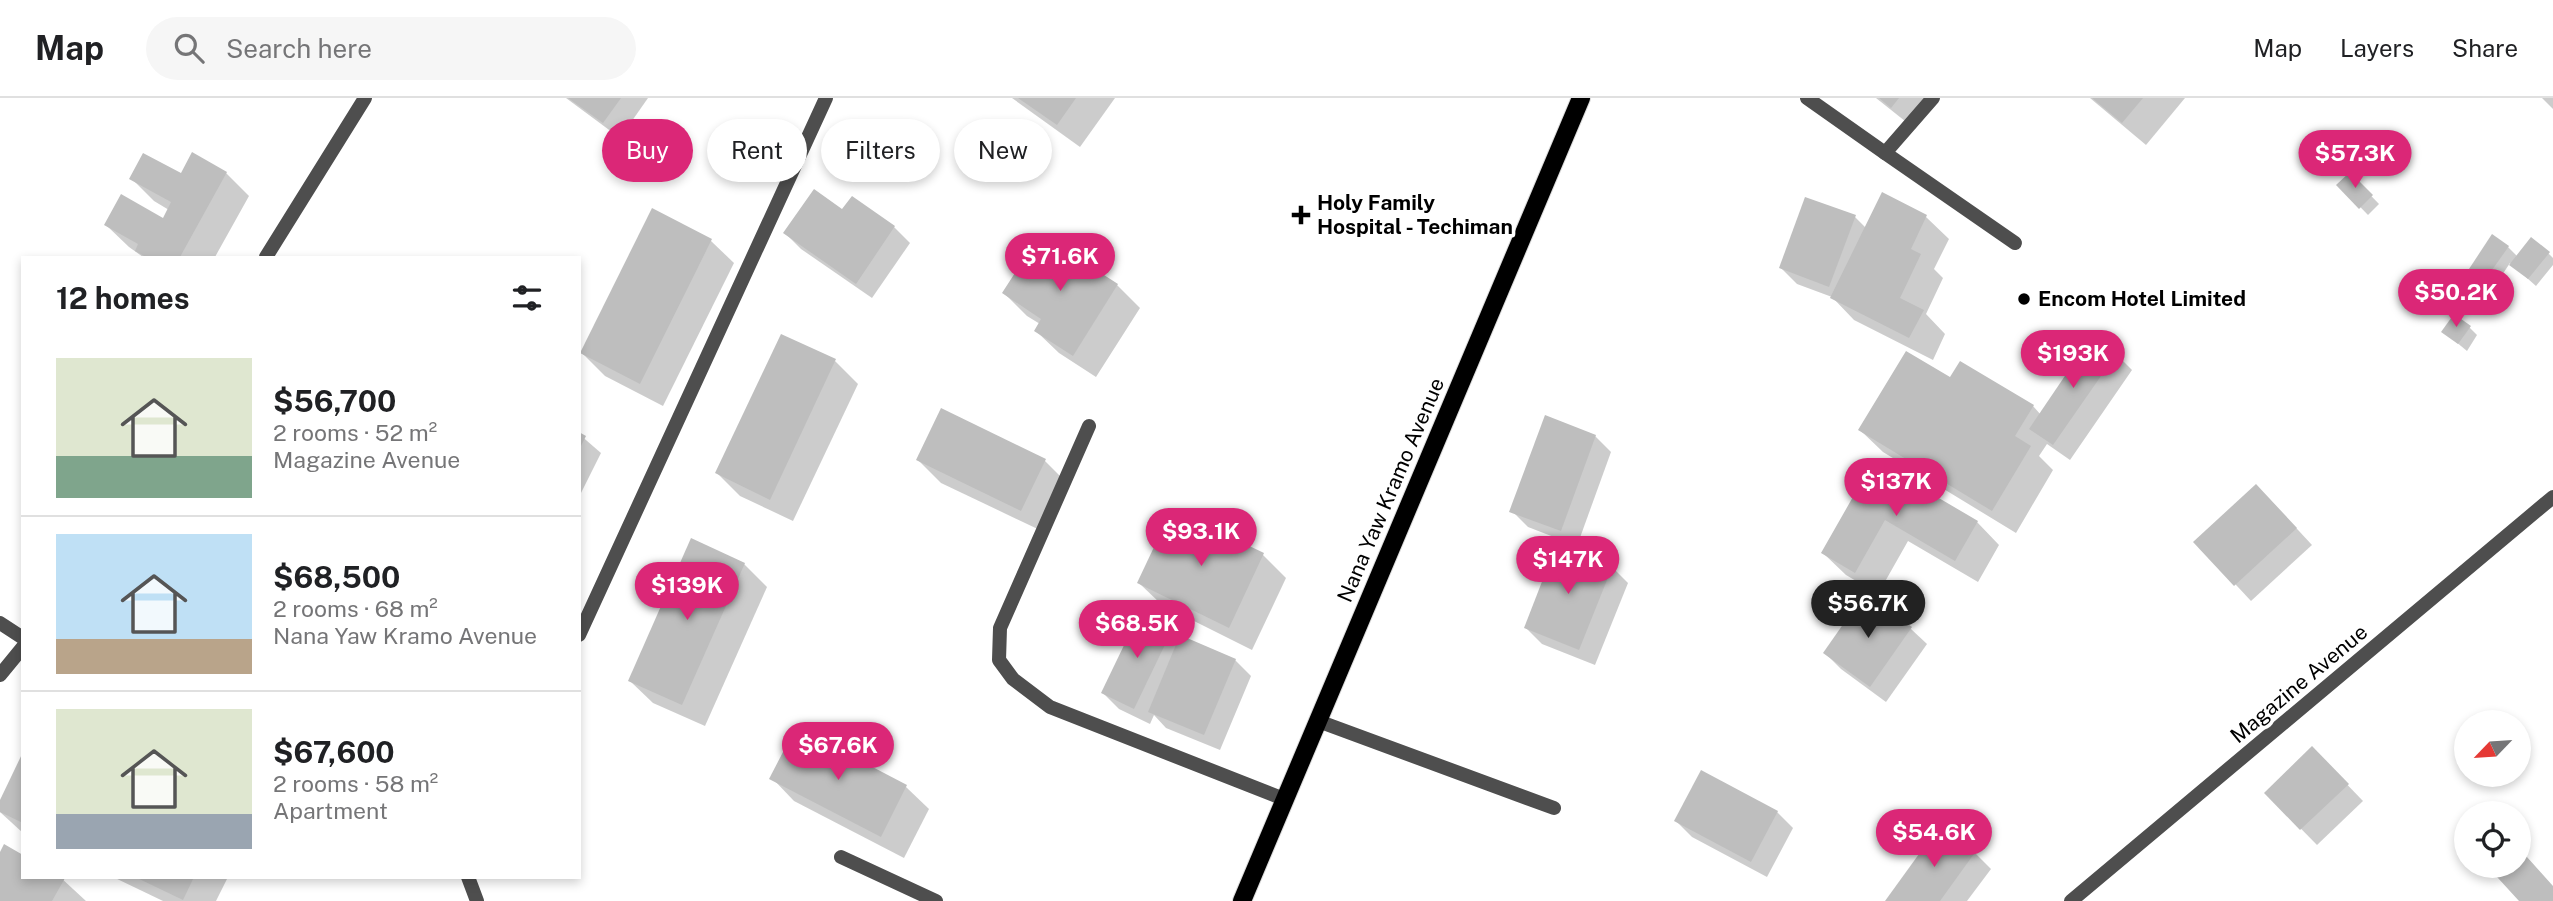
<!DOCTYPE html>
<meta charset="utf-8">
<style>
body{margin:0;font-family:"Public Sans",sans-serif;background:#f6f6f6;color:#202124;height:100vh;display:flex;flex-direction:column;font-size:26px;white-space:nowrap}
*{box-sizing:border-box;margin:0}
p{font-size:23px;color:#757577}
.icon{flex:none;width:38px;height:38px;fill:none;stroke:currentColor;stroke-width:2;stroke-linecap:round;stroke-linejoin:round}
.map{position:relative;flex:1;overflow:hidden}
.sheet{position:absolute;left:21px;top:158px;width:560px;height:623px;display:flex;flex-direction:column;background:#fff;border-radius:0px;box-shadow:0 4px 10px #0003}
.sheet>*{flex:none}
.hud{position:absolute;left:602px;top:21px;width:665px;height:63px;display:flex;gap:14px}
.needle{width:46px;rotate:245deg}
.controls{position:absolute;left:2454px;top:612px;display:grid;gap:14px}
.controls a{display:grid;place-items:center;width:77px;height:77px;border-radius:50%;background:#fff;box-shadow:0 4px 10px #0003;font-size:35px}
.price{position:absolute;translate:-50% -60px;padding:0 16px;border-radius:24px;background:#db2777;color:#fff;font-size:23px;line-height:46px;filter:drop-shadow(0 2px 4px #0008)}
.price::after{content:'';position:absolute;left:50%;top:42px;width:21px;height:16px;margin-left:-10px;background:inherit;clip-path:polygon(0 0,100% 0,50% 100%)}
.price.current{background:#222;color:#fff}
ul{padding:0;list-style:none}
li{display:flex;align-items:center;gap:21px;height:175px;padding:0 35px}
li+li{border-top:2px solid #e0e0e0}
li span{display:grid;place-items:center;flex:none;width:196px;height:140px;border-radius:0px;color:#555}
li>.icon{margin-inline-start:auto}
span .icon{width:84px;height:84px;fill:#fffc;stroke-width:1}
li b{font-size:30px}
h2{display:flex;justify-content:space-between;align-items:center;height:84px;padding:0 35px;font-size:30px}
.pill{padding:0 24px;border-radius:32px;background:#fff;box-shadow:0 4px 10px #0003;font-size:24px;line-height:63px}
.pill.current{background:#db2777;color:#fff}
header{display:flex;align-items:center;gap:42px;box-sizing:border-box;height:98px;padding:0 35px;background:#fff;border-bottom:2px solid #e0e0e0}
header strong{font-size:33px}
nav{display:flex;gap:38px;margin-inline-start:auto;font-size:24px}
.search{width:490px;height:63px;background:#f6f6f6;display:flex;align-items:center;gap:18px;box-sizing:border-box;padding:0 24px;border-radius:38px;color:#757577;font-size:26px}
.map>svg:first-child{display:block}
</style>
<header>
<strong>Map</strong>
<div class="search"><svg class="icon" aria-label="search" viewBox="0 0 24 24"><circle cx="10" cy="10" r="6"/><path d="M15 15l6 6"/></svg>Search here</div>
<nav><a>Map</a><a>Layers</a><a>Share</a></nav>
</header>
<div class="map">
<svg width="2553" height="803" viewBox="0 0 2553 803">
<rect width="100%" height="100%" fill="#fff"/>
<g fill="#0003">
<polygon points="566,0 648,0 620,40"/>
<polygon points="1012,0 1115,0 1080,49"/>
<polygon points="1876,0 1939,0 1915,31"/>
<polygon points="2090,0 2185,0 2146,47"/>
<polygon points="2542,0 2553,0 2553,11"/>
<polygon points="226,75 249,98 215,159 143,159 129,149 106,127 164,122 169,112 154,103 131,80"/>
<polygon points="2350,76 2379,106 2368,117 2339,87"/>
<polygon points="653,113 711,143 734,165 663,308 605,278 582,255"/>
<polygon points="843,113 894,129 910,145 872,200 801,151 785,135"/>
<polygon points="1855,119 1866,130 1926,119 1949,141 1934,171 1943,180 1926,216 1945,236 1933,262 1854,222 1832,199 1797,186 1781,170"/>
<polygon points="1041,138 1117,187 1140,210 1096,279 1059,255 1036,233 1040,226 1027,218 1004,195"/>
<polygon points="2508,149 2518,159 2548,155 2553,160 2553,167 2536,188 2510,165 2494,189 2471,170"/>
<polygon points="2469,229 2477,237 2467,253 2444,234"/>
<polygon points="2093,241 2116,256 2132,272 2070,362 2047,346 2039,358 2053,372 2016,435 1883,354 1860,332 2033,308 2041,317"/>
<polygon points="835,263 858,286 793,423 740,398 717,375"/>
<polygon points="579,336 601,355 579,399"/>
<polygon points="1595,338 1611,354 1577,448 1528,429 1512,413"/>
<polygon points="918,362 1045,363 1067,385 1044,434 941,385"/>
<polygon points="1875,365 1977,424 1999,447 1978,484 1908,443 1878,496 1846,477 1823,455"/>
<polygon points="2272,404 2312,447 2251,503 2196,444"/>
<polygon points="1173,413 1263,457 1286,480 1252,552 1162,507 1139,485"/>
<polygon points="744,466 767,489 705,628 653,605 630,583"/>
<polygon points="1612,469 1628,485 1595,567 1542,546 1526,530"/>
<polygon points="1866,498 1911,531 1927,546 1886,604 1841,571 1825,555"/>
<polygon points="1173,529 1186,542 1235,562 1251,578 1220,652 1166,630 1154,617 1150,626 1119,611 1103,595"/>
<polygon points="2312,650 2363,703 2317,747 2266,695"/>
<polygon points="23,658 23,735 0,714 0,706"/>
<polygon points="772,680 906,689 929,711 904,760 794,703"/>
<polygon points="1777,714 1793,730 1767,779 1692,739 1676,723"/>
<polygon points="1940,729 1975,755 1991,771 1967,803 1887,803"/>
<polygon points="0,758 23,779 60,779 86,803 0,803"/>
<polygon points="113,779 228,779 216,803 163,803"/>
</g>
<g fill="#bebebe">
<polygon points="568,0 621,0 603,25"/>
<polygon points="1018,0 1076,0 1057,27"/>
<polygon points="1879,0 1899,0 1891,10"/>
<polygon points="2092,0 2143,0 2122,25"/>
<polygon points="192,54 227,74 180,159 146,159 135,153 138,146 104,127 121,96 163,120 171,104 129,81 143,55 181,75"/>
<polygon points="2350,74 2373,97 2359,111 2336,87"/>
<polygon points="814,91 842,111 852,98 895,128 856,186 783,135"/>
<polygon points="1882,94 1927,117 1911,151 1921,156 1900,200 1924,212 1909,240 1830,200"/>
<polygon points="1805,99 1856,117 1829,189 1779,170"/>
<polygon points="652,110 712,141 640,286 580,255"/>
<polygon points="1040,136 1118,186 1073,258 1034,233 1041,221 1002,195"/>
<polygon points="2492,136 2509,148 2485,182 2469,171"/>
<polygon points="2531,139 2550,154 2528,181 2509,167"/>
<polygon points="2454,216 2471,228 2458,246 2441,234"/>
<polygon points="781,236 836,261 770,402 715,375"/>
<polygon points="2092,238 2117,255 2053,347 2029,331"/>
<polygon points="1906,253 1950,279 1960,263 2034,307 2015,338 2031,348 1992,413 1858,332"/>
<polygon points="941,310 1046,361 1021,413 916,362"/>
<polygon points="1545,317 1596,337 1561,433 1509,414"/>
<polygon points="579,334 586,338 579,352"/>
<polygon points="1874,362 1978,423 1955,463 1885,422 1855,475 1821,455"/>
<polygon points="2256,386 2297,430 2234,488 2193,444"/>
<polygon points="1172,411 1264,455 1229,530 1137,485"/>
<polygon points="691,440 745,465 682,607 628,583"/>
<polygon points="1557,445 1613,467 1579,552 1524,530"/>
<polygon points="1865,495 1912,529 1870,589 1823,555"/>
<polygon points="1141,512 1174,528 1134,611 1101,595"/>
<polygon points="1180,537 1236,561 1204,637 1148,614"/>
<polygon points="796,629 907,687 881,739 769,681"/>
<polygon points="2312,648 2349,686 2300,732 2264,695"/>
<polygon points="23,654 23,725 0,714 0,702"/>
<polygon points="1701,672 1778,713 1751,764 1674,723"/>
<polygon points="1940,727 1976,753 1940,803 1885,803"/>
<polygon points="4,746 23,757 23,779 65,780 52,803 0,803 0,754"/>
<polygon points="2518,749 2553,788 2553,803 2519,803 2487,768 2518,768"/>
<polygon points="135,779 194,779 183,802"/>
</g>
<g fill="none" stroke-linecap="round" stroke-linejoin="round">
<defs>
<polyline id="primary" points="1242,803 1581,0"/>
</defs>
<use href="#primary" stroke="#dbdbdb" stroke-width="20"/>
<g stroke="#4e4e4e" stroke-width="14">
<polyline points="1807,0 1885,55 1933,0"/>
<polyline points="1885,55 2015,145"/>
<polyline points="266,159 365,0"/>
<polyline points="1089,328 1000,530 999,562 1013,581 1050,609 1284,701"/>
<polyline points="0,525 23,540"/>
<polyline points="579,537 826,0"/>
<polyline points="0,577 23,549"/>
<polyline points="1318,623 1554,710"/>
<polyline points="841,759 936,803"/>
<polyline points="468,779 477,803"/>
</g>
<polyline stroke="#4e4e4e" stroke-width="14" points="2071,803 2553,399"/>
<use href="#primary" stroke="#000" stroke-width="18"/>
</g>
<g fill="#000" stroke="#fff" stroke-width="2.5">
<path d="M1297.5 106.5h7v7h7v7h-7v7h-7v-7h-7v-7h7z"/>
<circle cx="2024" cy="201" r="7"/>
</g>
<g text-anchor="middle" stroke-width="7" stroke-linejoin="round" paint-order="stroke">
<g font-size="21" font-weight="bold" fill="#000" stroke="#fff" text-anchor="start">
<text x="1317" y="112">Holy Family<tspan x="1317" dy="24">Hospital - Techiman</tspan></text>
<text x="2038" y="208">Encom Hotel Limited</text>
</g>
<g font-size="21" fill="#000" stroke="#fff">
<text transform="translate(1391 392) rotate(-67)" y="7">Nana Yaw Kramo Avenue</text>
<text transform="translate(2299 586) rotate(-40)" y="7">Magazine Avenue</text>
</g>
</g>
</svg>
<div class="controls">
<a><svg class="needle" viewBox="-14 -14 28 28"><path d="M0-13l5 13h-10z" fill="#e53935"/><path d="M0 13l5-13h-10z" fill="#757577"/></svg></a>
<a><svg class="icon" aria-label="locate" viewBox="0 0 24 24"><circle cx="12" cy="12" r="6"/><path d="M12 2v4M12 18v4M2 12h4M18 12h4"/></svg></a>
</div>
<b class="price" style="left:2355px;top:92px">$57.3K</b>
<b class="price" style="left:1060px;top:195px">$71.6K</b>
<b class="price" style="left:2456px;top:231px">$50.2K</b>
<b class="price" style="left:2073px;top:292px">$193K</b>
<b class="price" style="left:1896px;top:420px">$137K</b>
<b class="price" style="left:1201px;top:470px">$93.1K</b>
<b class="price" style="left:1568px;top:498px">$147K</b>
<b class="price" style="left:687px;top:524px">$139K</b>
<b class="price current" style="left:1868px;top:542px">$56.7K</b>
<b class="price" style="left:1137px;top:562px">$68.5K</b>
<b class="price" style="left:838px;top:684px">$67.6K</b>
<b class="price" style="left:1934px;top:771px">$54.6K</b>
<div class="hud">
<a class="pill current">Buy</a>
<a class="pill">Rent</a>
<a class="pill">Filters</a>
<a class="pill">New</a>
</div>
<section class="sheet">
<h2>12 homes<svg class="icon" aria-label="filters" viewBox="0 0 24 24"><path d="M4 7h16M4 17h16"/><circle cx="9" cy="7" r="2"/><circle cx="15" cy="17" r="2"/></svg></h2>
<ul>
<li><span style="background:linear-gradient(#dfe7d0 70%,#7fa58c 0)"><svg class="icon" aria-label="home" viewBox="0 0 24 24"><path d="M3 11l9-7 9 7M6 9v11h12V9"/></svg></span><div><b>$56,700</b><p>2 rooms · 52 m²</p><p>Magazine Avenue</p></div></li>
<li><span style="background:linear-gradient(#bfe0f5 75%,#b9a48a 0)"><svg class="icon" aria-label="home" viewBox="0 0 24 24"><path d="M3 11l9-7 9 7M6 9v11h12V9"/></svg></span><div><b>$68,500</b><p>2 rooms · 68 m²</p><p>Nana Yaw Kramo Avenue</p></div></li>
<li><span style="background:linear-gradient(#dfe7d0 75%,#9aa5b1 0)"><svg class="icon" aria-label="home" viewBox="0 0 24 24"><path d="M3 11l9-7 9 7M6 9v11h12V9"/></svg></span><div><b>$67,600</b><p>2 rooms · 58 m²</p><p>Apartment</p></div></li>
</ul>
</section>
</div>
